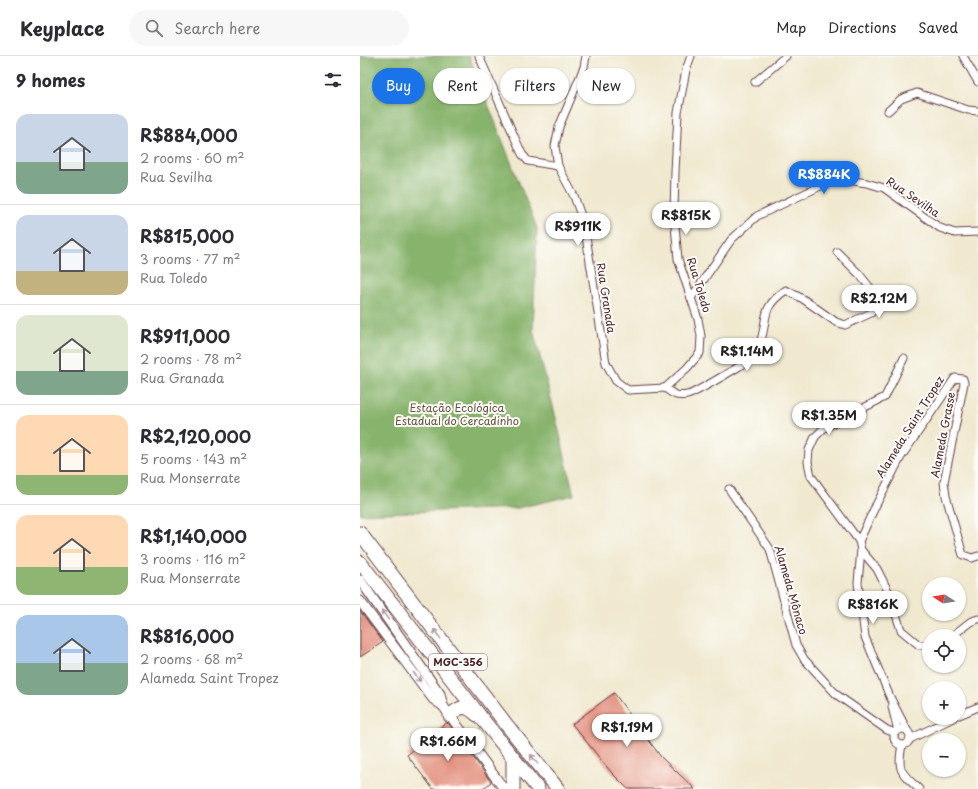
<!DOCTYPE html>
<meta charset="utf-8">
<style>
body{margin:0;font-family:"Playpen Sans",sans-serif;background:#f7f7f7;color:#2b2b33;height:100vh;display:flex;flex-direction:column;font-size:15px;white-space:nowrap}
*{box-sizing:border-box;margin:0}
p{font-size:13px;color:#7c7c81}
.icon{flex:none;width:22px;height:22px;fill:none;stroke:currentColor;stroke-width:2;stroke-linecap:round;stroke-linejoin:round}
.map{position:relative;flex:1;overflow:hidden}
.side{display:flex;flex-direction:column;background:#fff;width:360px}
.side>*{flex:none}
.banner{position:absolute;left:12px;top:12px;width:380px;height:36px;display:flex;gap:8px}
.needle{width:26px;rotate:282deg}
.buttons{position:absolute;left:562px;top:521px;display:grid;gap:8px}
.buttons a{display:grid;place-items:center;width:44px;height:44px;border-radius:50%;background:#fff;box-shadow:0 1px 3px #0004;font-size:20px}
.price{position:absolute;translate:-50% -34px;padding:0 9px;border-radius:14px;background:#fff;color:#222;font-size:13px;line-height:26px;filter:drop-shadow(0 1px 2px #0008)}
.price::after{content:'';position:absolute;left:50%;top:24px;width:12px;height:9px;margin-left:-6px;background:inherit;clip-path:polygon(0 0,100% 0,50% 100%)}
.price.on{background:#1a73e8;color:#fff}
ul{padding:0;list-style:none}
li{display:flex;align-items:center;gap:12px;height:100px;padding:0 16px}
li+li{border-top:1px solid #e1e1e2}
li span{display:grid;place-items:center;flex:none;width:112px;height:80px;border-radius:12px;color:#555}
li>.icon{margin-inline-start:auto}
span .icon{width:48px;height:48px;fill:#fffc;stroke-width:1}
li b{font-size:17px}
h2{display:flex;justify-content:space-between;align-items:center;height:48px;padding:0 16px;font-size:17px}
.pill{padding:0 14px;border-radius:18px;background:#fff;box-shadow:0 1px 3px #0004;font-size:14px;line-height:36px}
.pill.on{background:#1a73e8;color:#fff}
header{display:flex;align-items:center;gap:24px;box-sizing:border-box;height:56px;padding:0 20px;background:#fff;border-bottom:1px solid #e1e1e2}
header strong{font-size:19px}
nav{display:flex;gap:22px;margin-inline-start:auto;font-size:14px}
.search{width:280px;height:36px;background:#f7f7f7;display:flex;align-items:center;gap:10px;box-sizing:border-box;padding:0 14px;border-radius:22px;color:#7c7c81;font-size:15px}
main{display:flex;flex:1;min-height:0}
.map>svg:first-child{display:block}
</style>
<header>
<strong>Keyplace</strong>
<div class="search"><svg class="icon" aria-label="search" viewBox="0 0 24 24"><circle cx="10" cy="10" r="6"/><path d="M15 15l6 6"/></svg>Search here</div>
<nav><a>Map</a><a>Directions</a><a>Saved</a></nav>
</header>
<main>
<section class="side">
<h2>9 homes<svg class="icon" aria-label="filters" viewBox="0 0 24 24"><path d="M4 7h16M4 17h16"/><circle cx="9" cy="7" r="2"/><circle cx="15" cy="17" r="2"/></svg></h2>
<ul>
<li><span style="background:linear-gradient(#c9d6e8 60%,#7fa58c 0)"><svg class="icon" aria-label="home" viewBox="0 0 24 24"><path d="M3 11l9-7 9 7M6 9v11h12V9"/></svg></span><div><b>R$884,000</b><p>2 rooms · 60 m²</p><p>Rua Sevilha</p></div></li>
<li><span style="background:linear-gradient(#c9d6e8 70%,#c2b280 0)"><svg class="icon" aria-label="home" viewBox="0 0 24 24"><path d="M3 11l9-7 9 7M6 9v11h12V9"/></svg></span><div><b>R$815,000</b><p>3 rooms · 77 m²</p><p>Rua Toledo</p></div></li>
<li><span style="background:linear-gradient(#dfe7d0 70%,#7fa58c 0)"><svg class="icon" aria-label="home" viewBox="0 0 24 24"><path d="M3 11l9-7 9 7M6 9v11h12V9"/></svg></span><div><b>R$911,000</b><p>2 rooms · 78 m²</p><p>Rua Granada</p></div></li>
<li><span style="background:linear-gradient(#ffd9b3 75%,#8fb573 0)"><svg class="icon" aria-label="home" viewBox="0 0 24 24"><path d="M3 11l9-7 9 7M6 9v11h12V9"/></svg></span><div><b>R$2,120,000</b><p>5 rooms · 143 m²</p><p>Rua Monserrate</p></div></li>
<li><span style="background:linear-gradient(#ffd9b3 65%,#8fb573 0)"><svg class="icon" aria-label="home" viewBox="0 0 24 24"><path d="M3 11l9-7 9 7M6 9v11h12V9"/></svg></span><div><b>R$1,140,000</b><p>3 rooms · 116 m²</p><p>Rua Monserrate</p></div></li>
<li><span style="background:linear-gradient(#a9c7e8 60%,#7fa58c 0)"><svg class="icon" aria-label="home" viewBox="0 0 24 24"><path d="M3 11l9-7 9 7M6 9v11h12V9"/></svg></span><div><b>R$816,000</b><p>2 rooms · 68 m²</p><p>Alameda Saint Tropez</p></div></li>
</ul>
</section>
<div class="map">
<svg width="618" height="733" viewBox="0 0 618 733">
<rect width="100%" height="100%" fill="#fdfcf7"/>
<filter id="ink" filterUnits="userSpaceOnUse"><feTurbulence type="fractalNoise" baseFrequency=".025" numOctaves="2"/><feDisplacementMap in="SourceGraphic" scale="8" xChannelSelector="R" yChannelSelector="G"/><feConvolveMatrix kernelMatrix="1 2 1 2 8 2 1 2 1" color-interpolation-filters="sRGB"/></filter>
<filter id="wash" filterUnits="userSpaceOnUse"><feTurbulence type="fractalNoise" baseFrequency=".012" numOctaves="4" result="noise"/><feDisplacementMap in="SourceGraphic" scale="16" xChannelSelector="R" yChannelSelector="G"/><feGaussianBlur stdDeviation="0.9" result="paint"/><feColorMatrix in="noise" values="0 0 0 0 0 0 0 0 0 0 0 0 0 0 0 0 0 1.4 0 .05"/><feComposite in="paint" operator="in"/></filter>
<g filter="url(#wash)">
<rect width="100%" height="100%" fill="#f0e9d0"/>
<polygon fill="#87b36c" stroke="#68694c" points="0,0 109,0 177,172 173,274 194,354 214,439 158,452 0,458"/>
<g id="blocks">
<g fill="#e28d7b">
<polygon points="0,555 23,586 0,601"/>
<polygon points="254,637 301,701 335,733 268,733 251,716 212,668"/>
<polygon points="86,667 89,668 131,726 123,733 73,733 47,699"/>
</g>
</g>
</g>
<g filter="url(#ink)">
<use href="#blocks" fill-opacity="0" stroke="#633d44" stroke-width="1"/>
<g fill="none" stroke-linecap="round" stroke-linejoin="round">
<defs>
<g id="minor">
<polyline points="119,0 162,98 168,105 198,110"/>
<polyline points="226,0 224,11 199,71 195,90 198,110 214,140 224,168 246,307 256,325 268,334 305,332"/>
<polyline points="603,0 618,26"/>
<polyline points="395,26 426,0"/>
<polyline points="528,55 541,43 557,37 608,54 618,55"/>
<polyline points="331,242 371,184 397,160 467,127 487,124 507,127 524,132 580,172 595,177 618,176"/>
<path d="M 305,332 C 313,338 316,341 327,339 C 332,339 393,303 396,299 C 398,296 399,290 400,287 C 409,262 399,253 426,234 L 443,243 L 476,266 L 485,269 L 511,257 L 518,248 L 517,240 L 499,218 L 477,196"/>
<polyline points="305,332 327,312 340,297 341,280 338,263 318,203 314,158 315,116 318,57 326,14 331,0"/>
<polyline points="369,433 410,493 436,589 444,603 477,639 527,674 536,677"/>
<polyline points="499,485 451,420 448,406 449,394 455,381 464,372 525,341 544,302"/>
<polyline points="501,494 517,513 529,537 541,574 559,589 569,589"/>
<polyline points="592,580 610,566 618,563"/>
<polyline points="532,651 538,675"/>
<polyline points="599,659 618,651"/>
<circle cx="542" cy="681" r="8"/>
<polyline points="548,676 530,641 505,581 498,527 501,494 499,485 516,449 541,401 595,322 603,323 604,327 584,426 586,440 603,499 612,502 618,500"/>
<polyline points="550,683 593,662"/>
<path d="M 542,689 C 537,714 540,716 559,733"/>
</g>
<g id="tertiary">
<polyline points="0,524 80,638 83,650"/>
<polyline points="0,545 73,643 83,650 144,733"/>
</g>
<g id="motorway">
<polyline points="0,477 146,668 198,733"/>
<polyline points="0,506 124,665 178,733"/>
<path d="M 90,660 C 100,649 106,649 117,659"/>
<polyline points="153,733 153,702"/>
</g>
</defs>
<use href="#minor" stroke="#633d44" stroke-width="9"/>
<use href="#tertiary" stroke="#633d44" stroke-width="11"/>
<use href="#motorway" stroke="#633d44" stroke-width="15"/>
<use href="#minor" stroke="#fff" stroke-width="7"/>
<use href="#tertiary" stroke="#fff" stroke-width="9"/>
<use href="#motorway" stroke="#fff" stroke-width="13"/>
</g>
<defs><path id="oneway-shaft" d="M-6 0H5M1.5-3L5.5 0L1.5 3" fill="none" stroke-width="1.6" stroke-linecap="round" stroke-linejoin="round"/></defs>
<g stroke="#ae9aa0">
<use href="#oneway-shaft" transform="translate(25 559) rotate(-126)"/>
<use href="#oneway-shaft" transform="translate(77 578) rotate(-127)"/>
<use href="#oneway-shaft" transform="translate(57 621) rotate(52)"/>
<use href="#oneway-shaft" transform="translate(174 703) rotate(-129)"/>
</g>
</g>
<g text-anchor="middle" stroke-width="4" stroke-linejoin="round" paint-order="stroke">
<rect fill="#fdfcf7" stroke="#806168" stroke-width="1" x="69" y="598" width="58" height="16" rx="3"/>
<g font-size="10" font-weight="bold" fill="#4a1f2b">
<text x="98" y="610">MGC-356</text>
</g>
<g font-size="11" fill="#4a1f2b" stroke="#fdfcf7">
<text transform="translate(553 141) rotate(34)" y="4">Rua Sevilha</text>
<text transform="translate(339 229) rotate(73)" y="4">Rua Toledo</text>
<text transform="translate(246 242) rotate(81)" y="4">Rua Granada</text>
<text transform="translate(550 371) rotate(-58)" y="4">Alameda Saint Tropez</text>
<text transform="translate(583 379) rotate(-79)" y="4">Alameda Grasse</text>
<text transform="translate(431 534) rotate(74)" y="4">Alameda Mônaco</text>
</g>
<g font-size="11" fill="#675443" stroke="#fdfcf7">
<text x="97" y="356">Estação Ecológica<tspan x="97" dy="13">Estadual do Cercadinho</tspan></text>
</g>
</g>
</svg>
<div class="buttons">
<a><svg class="needle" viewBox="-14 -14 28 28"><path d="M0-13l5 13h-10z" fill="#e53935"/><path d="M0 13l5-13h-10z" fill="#7c7c81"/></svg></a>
<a><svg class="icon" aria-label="locate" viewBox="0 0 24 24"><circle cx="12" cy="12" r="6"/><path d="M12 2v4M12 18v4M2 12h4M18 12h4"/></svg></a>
<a>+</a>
<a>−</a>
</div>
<b class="price on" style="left:464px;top:139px">R$884K</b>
<b class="price" style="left:326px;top:180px">R$815K</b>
<b class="price" style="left:218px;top:191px">R$911K</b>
<b class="price" style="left:519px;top:263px">R$2.12M</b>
<b class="price" style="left:387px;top:316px">R$1.14M</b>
<b class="price" style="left:469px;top:380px">R$1.35M</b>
<b class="price" style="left:513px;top:569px">R$816K</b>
<b class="price" style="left:267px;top:692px">R$1.19M</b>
<b class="price" style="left:88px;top:706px">R$1.66M</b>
<div class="banner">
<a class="pill on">Buy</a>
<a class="pill">Rent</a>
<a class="pill">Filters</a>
<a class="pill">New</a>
</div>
</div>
</main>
